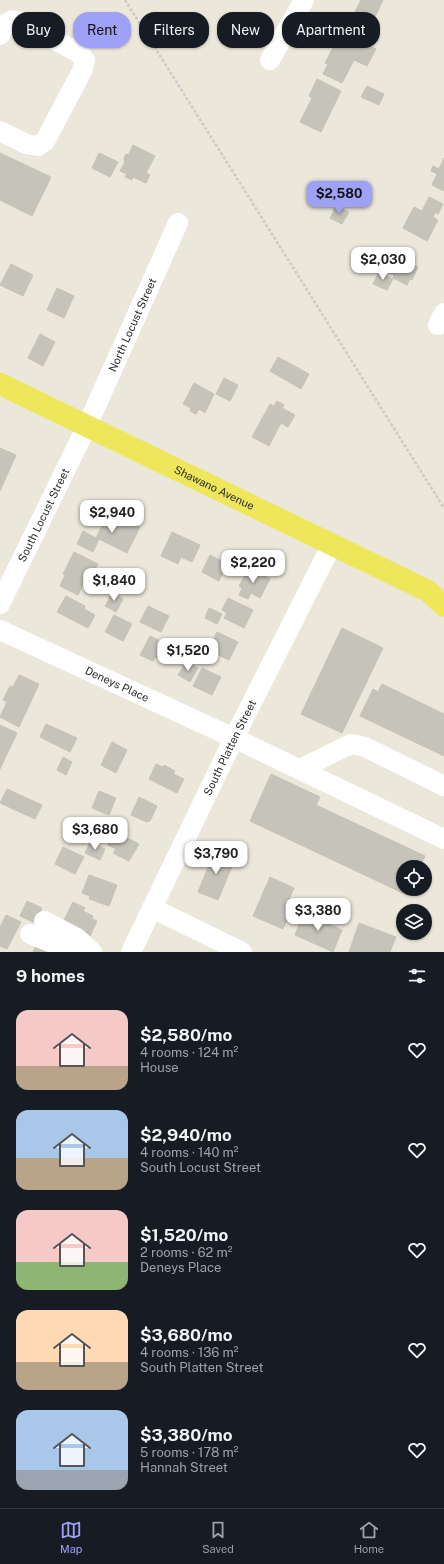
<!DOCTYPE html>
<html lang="en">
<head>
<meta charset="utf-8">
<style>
  :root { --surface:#171b24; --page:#20242c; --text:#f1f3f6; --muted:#9ea1a6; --line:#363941; --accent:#9fa1f6 }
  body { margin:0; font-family:"Public Sans",sans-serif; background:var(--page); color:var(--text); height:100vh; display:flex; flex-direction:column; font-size:15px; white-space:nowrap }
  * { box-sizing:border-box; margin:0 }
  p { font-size:13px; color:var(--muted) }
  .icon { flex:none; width:22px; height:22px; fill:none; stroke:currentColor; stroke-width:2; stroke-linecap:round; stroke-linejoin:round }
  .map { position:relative; height:952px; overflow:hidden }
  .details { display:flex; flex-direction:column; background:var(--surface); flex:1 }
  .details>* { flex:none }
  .guide { position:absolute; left:12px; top:12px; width:420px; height:36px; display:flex; gap:8px }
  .tools { position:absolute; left:396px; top:860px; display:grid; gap:8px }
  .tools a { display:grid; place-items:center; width:36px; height:36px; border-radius:50%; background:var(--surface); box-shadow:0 1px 3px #0004; font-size:20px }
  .price { position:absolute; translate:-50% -34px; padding:0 9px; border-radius:8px; background:#fff; color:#222; font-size:13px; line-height:26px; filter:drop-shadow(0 1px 2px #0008) }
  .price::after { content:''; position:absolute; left:50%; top:24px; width:12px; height:9px; margin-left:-6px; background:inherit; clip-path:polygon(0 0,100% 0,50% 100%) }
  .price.active { background:var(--accent); color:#111 }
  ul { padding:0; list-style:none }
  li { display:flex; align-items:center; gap:12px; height:100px; padding:0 16px }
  li span { display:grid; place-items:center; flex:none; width:112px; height:80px; border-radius:12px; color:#555 }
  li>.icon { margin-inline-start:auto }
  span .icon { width:48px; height:48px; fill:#fffc; stroke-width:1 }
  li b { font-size:17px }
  h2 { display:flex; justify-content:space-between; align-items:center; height:48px; padding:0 16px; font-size:17px }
  .chip { padding:0 14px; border-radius:16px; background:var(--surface); box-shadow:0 1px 3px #0004; font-size:14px; line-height:36px }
  .chip.active { background:var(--accent); color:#111 }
  .dock { display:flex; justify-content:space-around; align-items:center; height:56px; border-top:1px solid var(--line); background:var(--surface); font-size:11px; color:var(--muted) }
  .dock a { display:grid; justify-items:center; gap:2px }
  .dock .active { color:var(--accent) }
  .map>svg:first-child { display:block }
</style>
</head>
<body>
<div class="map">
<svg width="444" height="952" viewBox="0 0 444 952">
  <rect width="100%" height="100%" fill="#ebe7da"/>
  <path fill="#c6c3ba" stroke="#c6c3b4" d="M 361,0 L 383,0 L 366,36 L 347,27 Z
    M 343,33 L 376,49 L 367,66 L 354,60 L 342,83 L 323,74 L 328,64 L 325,63 L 335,44 L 337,45 Z
    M 317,79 L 341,91 L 321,132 L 300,122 L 312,98 L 309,96 Z
    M 367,86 L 384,94 L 379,105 L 361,97 Z
    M 133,145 L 155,156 L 146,173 L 150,175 L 146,183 L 133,177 L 132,180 L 125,177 L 127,174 L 120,171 L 125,162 L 124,159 L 125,155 L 129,154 Z
    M 0,153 L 51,177 L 32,216 L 0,200 Z
    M 99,153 L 118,162 L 110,177 L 92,168 Z
    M 444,158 L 444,191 L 432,185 L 437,174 L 431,171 L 433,166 L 439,169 Z
    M 429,197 L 443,204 L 438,214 L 435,212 L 433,217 L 438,220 L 427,241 L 403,228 L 414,207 L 422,211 Z
    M 336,206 L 349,212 L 342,224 L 330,218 Z
    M 396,257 L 418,267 L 412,280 L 410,279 L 407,285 L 393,278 L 394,275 L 379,268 L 384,258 L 394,262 Z
    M 11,264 L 33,275 L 23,296 L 0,285 Z
    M 379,272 L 393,279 L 387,290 L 373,284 Z
    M 57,288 L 74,296 L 64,318 L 47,310 Z
    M 40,334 L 55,342 L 43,366 L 28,358 Z
    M 278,357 L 309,374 L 301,389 L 270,371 Z
    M 224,378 L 238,385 L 230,401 L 216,394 Z
    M 194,383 L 214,394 L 205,413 L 199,409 L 196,414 L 190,411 L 191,408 L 183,404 Z
    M 277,401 L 284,405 L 282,408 L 295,415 L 288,427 L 281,423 L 269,446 L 252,437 L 270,404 L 274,406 Z
    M 0,448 L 16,455 L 0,491 Z
    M 109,512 L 140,527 L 127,553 L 99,539 L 93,552 L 77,544 L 83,531 L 96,538 Z
    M 172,532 L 200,545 L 192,562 L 181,557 L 178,564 L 161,556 Z
    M 74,552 L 98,564 L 93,573 L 90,571 L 78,595 L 60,586 L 65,575 L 63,574 Z
    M 210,555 L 227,564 L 219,581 L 202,572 Z
    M 249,568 L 270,579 L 260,598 L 251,593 L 248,599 L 239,595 L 242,588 L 239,586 Z
    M 112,593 L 123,599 L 116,612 L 105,606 Z
    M 66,596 L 85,606 L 84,609 L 95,615 L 88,628 L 57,612 Z
    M 228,598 L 253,610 L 244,628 L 224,618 L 227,613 L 222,610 Z
    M 148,606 L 169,616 L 161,632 L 140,622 Z
    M 209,608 L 222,614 L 217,624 L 205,618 Z
    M 114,615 L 132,624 L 123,641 L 105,632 Z
    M 342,628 L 383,648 L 342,733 L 301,714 Z
    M 217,632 L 238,642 L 229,660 L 208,650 Z
    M 150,636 L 166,644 L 159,658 L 155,657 L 153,661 L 140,655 Z
    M 186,662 L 198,668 L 190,682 L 178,675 Z
    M 202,668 L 221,677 L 212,695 L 193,686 Z
    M 19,675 L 39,684 L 19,727 L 0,717 L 7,702 L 3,700 L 10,686 L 13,687 Z
    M 382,684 L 444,714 L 444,756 L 360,716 L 373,689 L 378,692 Z
    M 46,724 L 77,738 L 70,752 L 40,737 Z
    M 0,725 L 17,733 L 0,769 Z
    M 112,742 L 127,750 L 116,773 L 101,765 Z
    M 63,757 L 72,762 L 66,775 L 57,770 Z
    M 156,764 L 163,767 L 164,765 L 175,771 L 173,774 L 184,779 L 177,793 L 149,779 Z
    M 271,774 L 320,797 L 316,805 L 425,856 L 420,867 L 403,867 L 403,889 L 410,889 L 407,895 L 250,821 Z
    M 7,789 L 42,805 L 35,819 L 0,803 Z
    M 99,791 L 116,798 L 109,815 L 92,808 Z
    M 139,797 L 157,806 L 150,821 L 148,821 L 147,822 L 131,815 Z
    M 121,835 L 139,844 L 129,861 L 113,853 L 116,849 L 108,845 L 112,836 L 119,840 Z
    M 90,842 L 105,849 L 100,860 L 85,853 Z
    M 63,847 L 84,857 L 75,874 L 55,864 Z
    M 215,850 L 235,859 L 218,900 L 198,892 Z
    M 89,875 L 117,885 L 109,906 L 89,899 L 90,896 L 82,893 Z
    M 270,877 L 294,888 L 286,906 L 292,909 L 283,929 L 253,916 Z
    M 27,901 L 42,908 L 35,923 L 20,916 Z
    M 73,902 L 85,908 L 83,911 L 93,916 L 92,919 L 97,921 L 90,936 L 67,924 L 62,924 Z
    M 304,913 L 342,930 L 333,952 L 295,935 Z
    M 6,915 L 21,922 L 7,949 L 0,946 L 0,927 Z
    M 359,923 L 396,937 L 390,952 L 349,952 Z
    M 38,941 L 61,952 L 33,952 Z"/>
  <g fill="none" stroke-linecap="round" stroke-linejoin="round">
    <path stroke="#cbcbcb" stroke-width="2.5" stroke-dasharray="3 2" stroke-linecap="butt" d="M 125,0 L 444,508"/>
    <g stroke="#fff" stroke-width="20">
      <path d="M 0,35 L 5,24 L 13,20 L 22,23 L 79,53 L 85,60 L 82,71 L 45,141 L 38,146 L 26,144 L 0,131"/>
      <path d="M 270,60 L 304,0"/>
      <path d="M 438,325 L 444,313"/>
      <path id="s1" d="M 0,604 L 87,426 L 178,223"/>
      <path id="s2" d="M 0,630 L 234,738 L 444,839"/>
      <path d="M 300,769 L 351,744 L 365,747 L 444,786"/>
      <path d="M 152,908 L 242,952"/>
      <path d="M 44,921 L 77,938 L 92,952"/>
      <path d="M 30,934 L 74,952"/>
      <path id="s3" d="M 131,952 L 234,738 L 332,544"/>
    </g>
    <path stroke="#eee75c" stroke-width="22" id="s4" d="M 0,384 L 428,591 L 444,606"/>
  </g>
  <g text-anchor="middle" stroke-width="3.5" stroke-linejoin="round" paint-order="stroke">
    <g font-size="11" fill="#282828" stroke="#fff">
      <text dy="4" stroke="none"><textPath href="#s1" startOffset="309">North Locust Street</textPath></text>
      <text dy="4" stroke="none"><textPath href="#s4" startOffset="238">Shawano Avenue</textPath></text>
      <text dy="4" stroke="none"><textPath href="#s1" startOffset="99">South Locust Street</textPath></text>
      <text dy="4" stroke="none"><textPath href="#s2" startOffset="129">Deneys Place</textPath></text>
      <text dy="4" stroke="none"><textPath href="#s3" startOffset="227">South Platten Street</textPath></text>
    </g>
  </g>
</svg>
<div class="tools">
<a><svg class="icon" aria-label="locate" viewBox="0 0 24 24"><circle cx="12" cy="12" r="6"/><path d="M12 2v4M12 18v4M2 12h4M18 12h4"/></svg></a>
<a><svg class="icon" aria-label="layers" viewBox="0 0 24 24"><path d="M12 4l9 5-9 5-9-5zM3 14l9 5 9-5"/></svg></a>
</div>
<b class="price active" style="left:339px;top:215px">$2,580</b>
<b class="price" style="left:383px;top:281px">$2,030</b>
<b class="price" style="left:112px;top:534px">$2,940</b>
<b class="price" style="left:253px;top:584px">$2,220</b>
<b class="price" style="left:114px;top:602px">$1,840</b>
<b class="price" style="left:188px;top:672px">$1,520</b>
<b class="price" style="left:95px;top:851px">$3,680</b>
<b class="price" style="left:216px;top:875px">$3,790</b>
<b class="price" style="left:318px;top:932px">$3,380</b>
<div class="guide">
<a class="chip">Buy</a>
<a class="chip active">Rent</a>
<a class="chip">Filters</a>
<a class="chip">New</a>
<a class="chip">Apartment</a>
</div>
</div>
<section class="details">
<h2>9 homes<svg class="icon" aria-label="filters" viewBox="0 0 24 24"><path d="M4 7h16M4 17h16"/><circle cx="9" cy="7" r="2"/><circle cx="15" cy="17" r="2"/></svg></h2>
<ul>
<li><span style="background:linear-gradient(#f6c9c9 70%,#b9a48a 0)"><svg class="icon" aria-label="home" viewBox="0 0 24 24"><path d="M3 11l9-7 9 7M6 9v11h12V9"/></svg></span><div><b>$2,580/mo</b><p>4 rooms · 124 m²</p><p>House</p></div><svg class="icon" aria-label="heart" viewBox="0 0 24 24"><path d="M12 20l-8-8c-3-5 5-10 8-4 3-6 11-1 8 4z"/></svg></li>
<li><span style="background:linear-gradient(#a9c7e8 60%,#b9a48a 0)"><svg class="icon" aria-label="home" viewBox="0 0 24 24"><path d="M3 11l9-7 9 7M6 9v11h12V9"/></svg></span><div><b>$2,940/mo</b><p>4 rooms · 140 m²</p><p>South Locust Street</p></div><svg class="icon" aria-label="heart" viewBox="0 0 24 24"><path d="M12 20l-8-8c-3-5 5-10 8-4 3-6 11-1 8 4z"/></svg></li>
<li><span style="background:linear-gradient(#f6c9c9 65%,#8fb573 0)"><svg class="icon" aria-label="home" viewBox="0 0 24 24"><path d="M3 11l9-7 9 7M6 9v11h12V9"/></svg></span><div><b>$1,520/mo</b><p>2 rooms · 62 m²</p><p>Deneys Place</p></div><svg class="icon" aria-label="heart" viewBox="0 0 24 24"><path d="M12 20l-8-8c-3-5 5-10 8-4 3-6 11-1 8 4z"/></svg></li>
<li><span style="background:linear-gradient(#ffd9b3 65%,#b9a48a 0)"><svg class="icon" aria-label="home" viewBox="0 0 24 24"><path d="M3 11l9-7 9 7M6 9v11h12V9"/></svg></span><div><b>$3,680/mo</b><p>4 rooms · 136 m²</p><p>South Platten Street</p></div><svg class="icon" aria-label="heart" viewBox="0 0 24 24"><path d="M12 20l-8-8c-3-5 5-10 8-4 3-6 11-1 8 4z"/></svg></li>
<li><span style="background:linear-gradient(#a9c7e8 75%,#9aa5b1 0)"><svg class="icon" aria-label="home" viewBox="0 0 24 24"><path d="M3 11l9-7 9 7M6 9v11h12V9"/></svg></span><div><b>$3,380/mo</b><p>5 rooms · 178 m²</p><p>Hannah Street</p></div><svg class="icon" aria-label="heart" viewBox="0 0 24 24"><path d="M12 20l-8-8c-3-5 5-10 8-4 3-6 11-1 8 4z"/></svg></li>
</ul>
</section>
<nav class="dock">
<a class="active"><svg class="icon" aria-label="map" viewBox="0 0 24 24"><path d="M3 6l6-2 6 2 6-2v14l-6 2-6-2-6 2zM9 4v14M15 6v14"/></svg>Map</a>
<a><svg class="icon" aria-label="saved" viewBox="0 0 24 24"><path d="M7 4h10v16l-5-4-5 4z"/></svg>Saved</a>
<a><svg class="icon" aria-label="home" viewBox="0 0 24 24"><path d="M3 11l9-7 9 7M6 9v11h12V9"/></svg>Home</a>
</nav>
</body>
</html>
